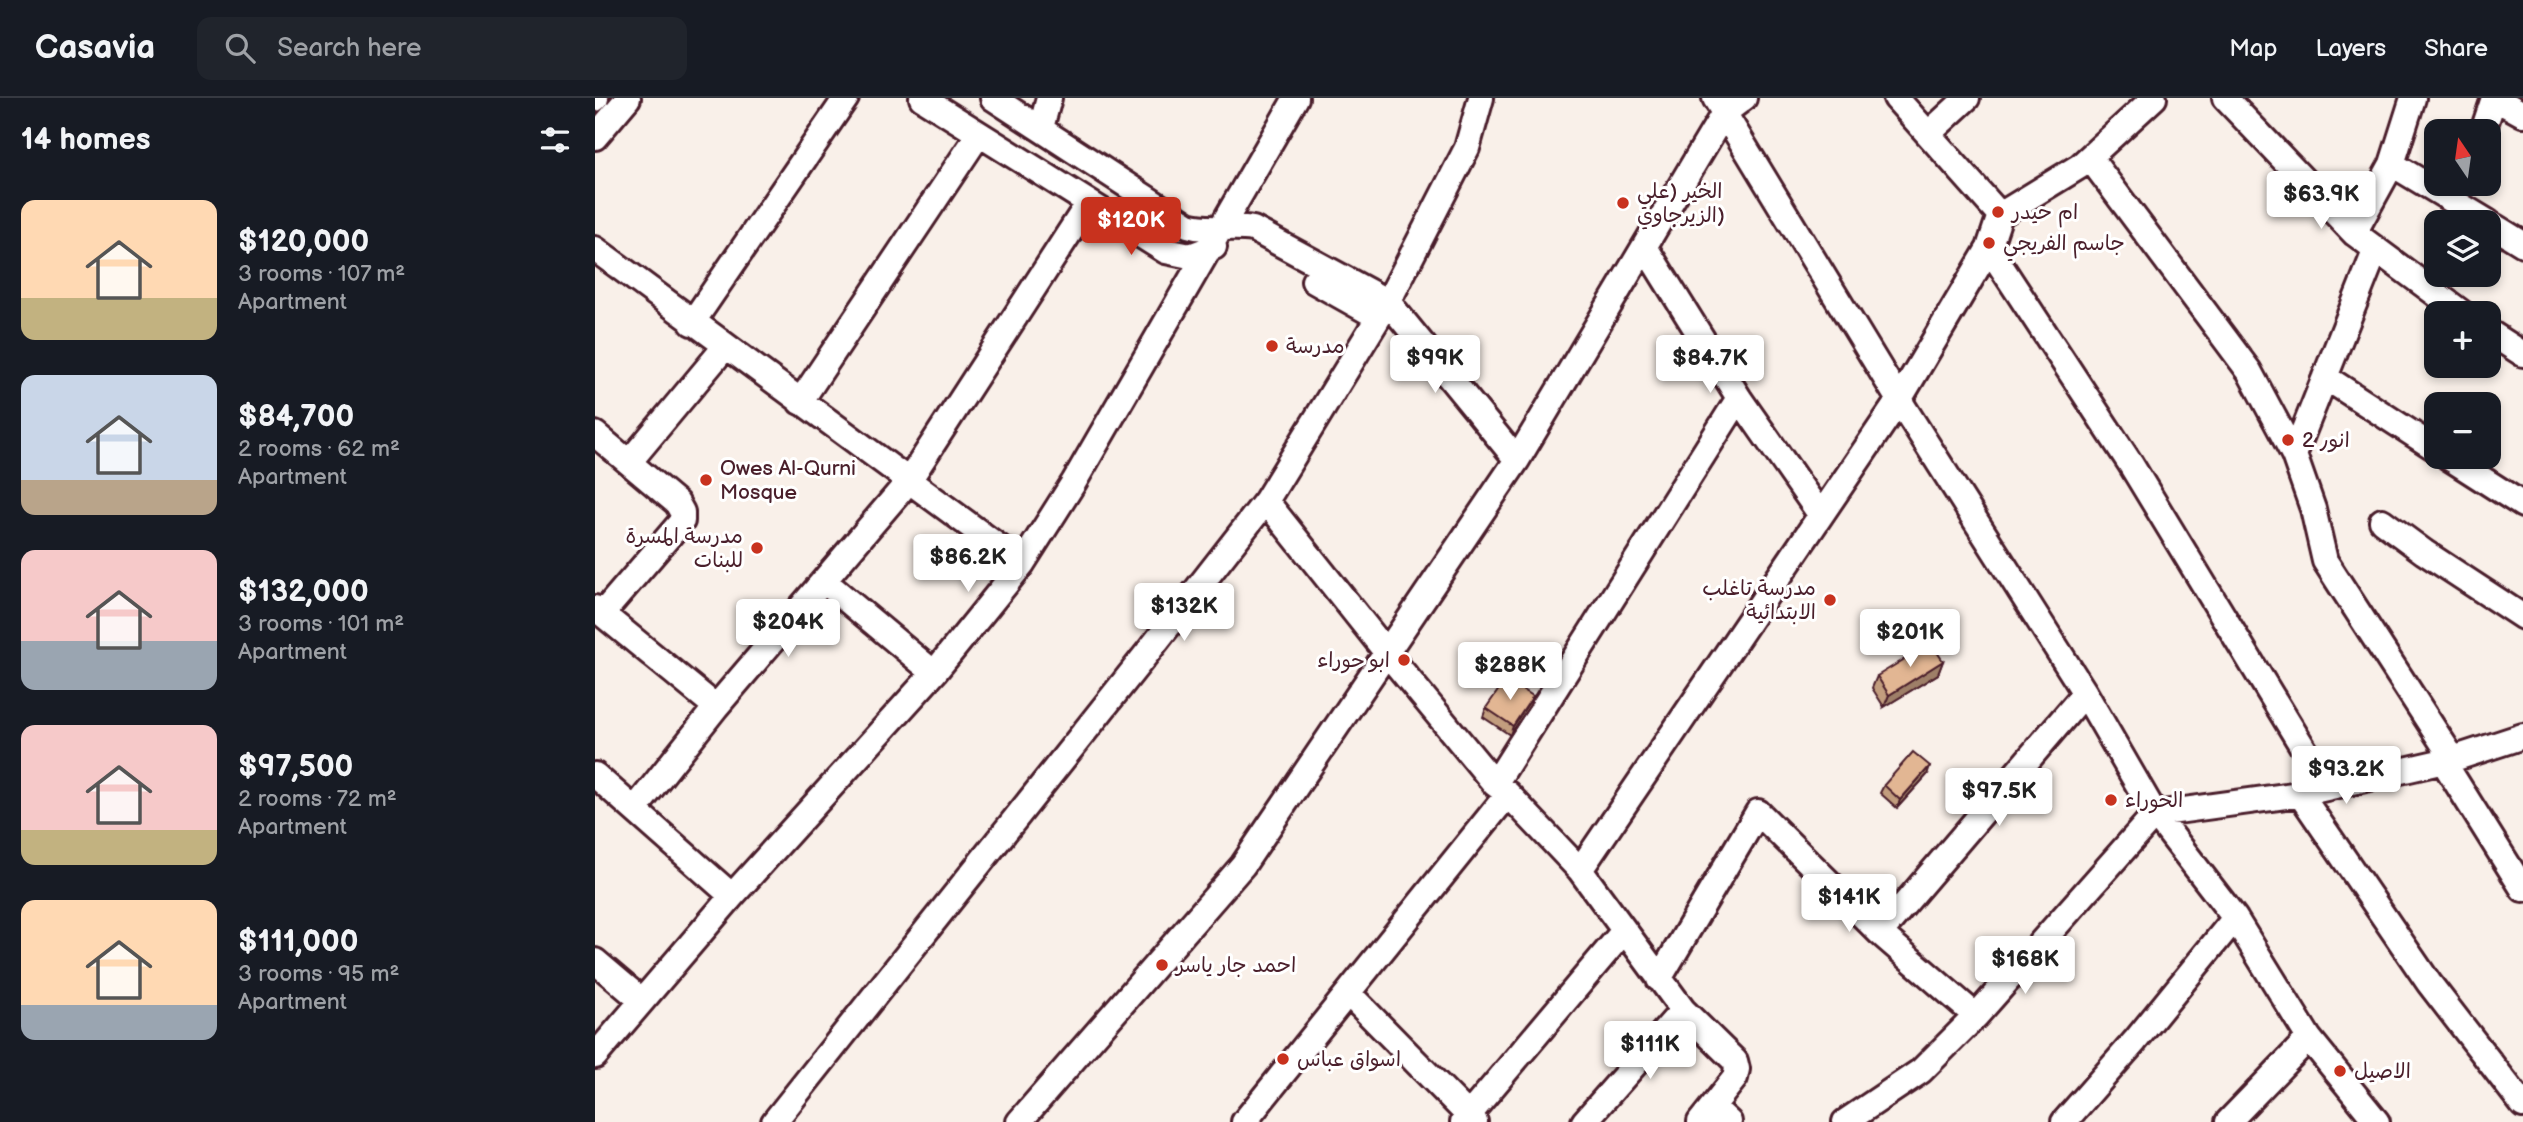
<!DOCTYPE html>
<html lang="en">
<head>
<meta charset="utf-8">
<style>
  :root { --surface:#171b24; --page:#20242c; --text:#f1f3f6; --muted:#9ea1a6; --line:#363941; --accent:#c8321e }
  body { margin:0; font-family:"Balsamiq Sans","Playpen Sans Arabic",sans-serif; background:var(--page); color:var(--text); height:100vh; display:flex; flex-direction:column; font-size:26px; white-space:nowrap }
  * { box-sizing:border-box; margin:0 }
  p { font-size:23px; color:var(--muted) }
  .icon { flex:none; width:38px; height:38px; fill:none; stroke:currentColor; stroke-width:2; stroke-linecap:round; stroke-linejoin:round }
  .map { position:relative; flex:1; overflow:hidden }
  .details { display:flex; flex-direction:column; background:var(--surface); width:595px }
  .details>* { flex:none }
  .needle { width:46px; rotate:347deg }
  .fabs { position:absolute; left:1829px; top:21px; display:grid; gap:14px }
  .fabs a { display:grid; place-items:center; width:77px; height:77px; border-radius:14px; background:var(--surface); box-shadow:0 4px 10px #0003; font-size:35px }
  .price { position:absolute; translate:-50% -60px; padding:0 16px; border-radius:7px; background:#fff; color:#222; font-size:23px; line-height:46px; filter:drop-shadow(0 2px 4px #0008) }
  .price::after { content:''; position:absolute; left:50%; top:42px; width:21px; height:16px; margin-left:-10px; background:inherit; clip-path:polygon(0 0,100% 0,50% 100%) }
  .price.current { background:var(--accent); color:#fff }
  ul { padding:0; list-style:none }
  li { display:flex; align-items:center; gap:21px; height:175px; padding:0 21px }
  li span { display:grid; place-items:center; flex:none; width:196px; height:140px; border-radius:14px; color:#555 }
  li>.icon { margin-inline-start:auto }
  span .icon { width:84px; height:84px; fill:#fffc; stroke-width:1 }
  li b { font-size:30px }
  h2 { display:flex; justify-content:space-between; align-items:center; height:84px; padding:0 21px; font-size:30px }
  header { display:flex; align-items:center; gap:42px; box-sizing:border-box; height:98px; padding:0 35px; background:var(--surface); border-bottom:2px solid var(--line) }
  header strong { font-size:33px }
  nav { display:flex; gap:38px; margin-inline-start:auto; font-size:24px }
  .search { width:490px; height:63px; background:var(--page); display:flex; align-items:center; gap:18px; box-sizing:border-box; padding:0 24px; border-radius:14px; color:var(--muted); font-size:26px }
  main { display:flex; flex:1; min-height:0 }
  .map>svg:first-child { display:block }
</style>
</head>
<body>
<header>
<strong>Casavia</strong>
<div class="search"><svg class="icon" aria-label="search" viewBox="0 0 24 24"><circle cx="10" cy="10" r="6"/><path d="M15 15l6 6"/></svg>Search here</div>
<nav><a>Map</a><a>Layers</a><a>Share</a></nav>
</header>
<main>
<section class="details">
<h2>14 homes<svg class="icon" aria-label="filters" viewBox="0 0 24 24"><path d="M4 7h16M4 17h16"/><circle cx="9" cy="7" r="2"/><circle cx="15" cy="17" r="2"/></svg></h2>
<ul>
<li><span style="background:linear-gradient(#ffd9b3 70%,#c2b280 0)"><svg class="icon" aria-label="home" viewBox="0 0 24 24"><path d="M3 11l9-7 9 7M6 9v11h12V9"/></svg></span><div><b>$120,000</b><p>3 rooms · 107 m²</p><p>Apartment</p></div></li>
<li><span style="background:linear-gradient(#c9d6e8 75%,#b9a48a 0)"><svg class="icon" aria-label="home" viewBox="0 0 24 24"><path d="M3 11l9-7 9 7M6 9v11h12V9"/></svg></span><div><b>$84,700</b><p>2 rooms · 62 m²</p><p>Apartment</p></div></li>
<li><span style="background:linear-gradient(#f6c9c9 65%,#9aa5b1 0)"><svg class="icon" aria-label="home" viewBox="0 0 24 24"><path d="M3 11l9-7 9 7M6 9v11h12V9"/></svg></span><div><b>$132,000</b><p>3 rooms · 101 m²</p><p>Apartment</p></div></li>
<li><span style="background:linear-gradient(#f6c9c9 75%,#c2b280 0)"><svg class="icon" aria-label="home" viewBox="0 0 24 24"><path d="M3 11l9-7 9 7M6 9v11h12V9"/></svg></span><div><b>$97,500</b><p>2 rooms · 72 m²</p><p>Apartment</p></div></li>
<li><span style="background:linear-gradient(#ffd9b3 75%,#9aa5b1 0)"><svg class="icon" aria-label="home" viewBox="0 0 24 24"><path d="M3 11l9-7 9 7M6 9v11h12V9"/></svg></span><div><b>$111,000</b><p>3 rooms · 95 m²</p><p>Apartment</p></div></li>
</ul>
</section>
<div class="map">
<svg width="1928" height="1024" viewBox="0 0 1928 1024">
  <rect width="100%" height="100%" fill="#f9f0e9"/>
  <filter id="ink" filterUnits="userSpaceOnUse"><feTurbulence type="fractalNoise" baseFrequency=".0143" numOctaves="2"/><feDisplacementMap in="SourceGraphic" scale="14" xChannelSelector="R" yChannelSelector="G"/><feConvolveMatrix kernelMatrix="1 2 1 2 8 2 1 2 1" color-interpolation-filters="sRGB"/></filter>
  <g filter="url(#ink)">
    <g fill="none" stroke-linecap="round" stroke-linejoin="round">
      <defs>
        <path id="minor" d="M 327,0 L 571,153 L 595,158 L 619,149
          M 398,0 L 593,127 C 615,134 635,127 658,131 L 793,204 L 922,362
          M 1120,0 L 1304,302 L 1490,595 L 1560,716 L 1640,820 L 1714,940 L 1782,1024
          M 1301,0 L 1405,117
          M 1630,0 L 1759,135 L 1867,215
          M 1899,0 L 1928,16
          M 0,1 L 1,0
          M 446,30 L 454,0
          M 1888,33 L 1899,0
          M 1333,36 L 1372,0
          M 0,39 L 33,0
          M 1495,60 L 1654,273 L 1699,357 L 1718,411 L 1730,463 L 1858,661
          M 1797,66 L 1893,124
          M 1894,125 L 1928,146
          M 1759,135 L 1797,66 L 1818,0
          M 1050,149 L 1144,300 L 1225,416
          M 1394,150 L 1535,365 L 1732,689
          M 0,151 L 427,466
          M 719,183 L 783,219
          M 97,225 L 251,0
          M 1894,234 L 1928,256
          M 1730,279 L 1841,351
          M 205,304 L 384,36
          M 0,336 L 82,405 L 87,414 L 87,423 L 7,516
          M 1699,357 L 1781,151
          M 1853,359 L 1928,407
          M 35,363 L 130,249
          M 671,403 L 792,555 L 900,686 L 913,696 L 985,772 L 1088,912 L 1140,963 L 1142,971 L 1140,980 L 1105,1024
          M 1787,423 L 1829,454 L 1928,519
          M 229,483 L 339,575
          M 0,510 L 121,609
          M 1848,663 L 1928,791
          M 0,677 L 137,798
          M 900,686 L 1144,300
          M 1705,696 L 1834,885 L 1928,1007
          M 40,711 L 121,609 L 313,384 L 493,106
          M 985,772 L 1304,302 L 1394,150 L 1405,117 L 1485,68 L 1559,0
          M 1285,835 L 1490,595
          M 0,863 L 46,902
          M 1064,881 L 1163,714 L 1285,835 L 1381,918
          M 754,896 L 880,1024
          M 0,958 L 137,798 L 339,575 L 427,466 L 479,384 L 701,0
          M 1118,1009 L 1134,1024
          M 179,1024 L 553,554 L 671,403 L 793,204 L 872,50 L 886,0
          M 424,1024 L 648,767 L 922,362 L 1129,15 L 1149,0
          M 649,1024 L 913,696
          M 868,1024 L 1028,834
          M 989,1024 L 1088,912
          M 1250,1024 L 1326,973 L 1381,918 L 1560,716 L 1705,696 L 1858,661 L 1928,638
          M 1469,1024 L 1540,943 L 1640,820
          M 1633,1024 L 1714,940"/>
      </defs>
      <use href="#minor" stroke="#4a1f2b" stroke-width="30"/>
      <use href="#minor" stroke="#fff" stroke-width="24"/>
    </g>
    <path fill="#c29d7e" stroke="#4a1f2b" stroke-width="2" d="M 1348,563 L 1343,576 L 1289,609 L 1277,590 L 1282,578 Z
      M 938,598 L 935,607 L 915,637 L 888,619 L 891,610 Z
      M 1332,677 L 1302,710 L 1285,695 L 1289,687 Z"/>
    <path fill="#9e7f67" stroke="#4a1f2b" stroke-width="2" d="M 1348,563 L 1343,576 L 1289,609 L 1294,597 Z
      M 938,598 L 935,607 L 915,637 L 918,628 Z
      M 1335,668 L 1332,677 L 1302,710 L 1305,702 Z"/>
    <path fill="#e2b693" stroke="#4a1f2b" stroke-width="2" d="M 1336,545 L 1348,563 L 1294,597 L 1282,578 Z
      M 911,581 L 938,598 L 918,628 L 891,610 Z
      M 1318,654 L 1335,668 L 1305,702 L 1289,687 Z"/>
  </g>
  <g fill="#c8321e" stroke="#fff" stroke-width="2.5">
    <circle cx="1028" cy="105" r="7"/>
    <circle cx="1403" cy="114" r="7"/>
    <circle cx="1394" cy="145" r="7"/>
    <circle cx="677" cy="248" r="7"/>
    <circle cx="1693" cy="342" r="7"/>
    <circle cx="111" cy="382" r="7"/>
    <circle cx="162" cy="450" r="7"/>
    <circle cx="1235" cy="502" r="7"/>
    <circle cx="809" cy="562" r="7"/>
    <circle cx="1516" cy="702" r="7"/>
    <circle cx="567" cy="867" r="7"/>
    <circle cx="688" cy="961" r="7"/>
    <circle cx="1745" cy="973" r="7"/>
  </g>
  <g text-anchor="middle" stroke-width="6" stroke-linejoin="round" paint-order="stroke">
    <g font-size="21" fill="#4a1f2b" stroke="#fff" text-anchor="start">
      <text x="1042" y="100">الخير (علي<tspan x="1042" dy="24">الزيرجاوي)</tspan></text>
      <text x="1417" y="121">ام حيدر</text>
      <text x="1408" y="152">جاسم الفريجي</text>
      <text x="691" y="255">مدرسة</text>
      <text x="1707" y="349">انور 2</text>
      <text x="125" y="377">Owes Al-Qurni<tspan x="125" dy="24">Mosque</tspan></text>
      <text x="148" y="445" text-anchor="end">مدرسة المسرة<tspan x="148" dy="24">للبنات</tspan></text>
      <text x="1221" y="497" text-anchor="end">مدرسة تاغلب<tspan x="1221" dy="24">الابتدائية</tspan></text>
      <text x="795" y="569" text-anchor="end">ابو حوراء</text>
      <text x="1530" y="709">الحوراء</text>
      <text x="581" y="874">احمد جار ياسر</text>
      <text x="702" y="968">اسواق عباس</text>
      <text x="1759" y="980">الاصيل</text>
    </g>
  </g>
</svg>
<div class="fabs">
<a><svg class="needle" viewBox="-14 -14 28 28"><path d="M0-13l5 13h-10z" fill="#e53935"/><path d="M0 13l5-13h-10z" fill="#9ea1a6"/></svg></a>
<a><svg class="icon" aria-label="layers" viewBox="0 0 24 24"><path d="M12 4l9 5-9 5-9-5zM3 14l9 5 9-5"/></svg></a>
<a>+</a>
<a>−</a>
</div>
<b class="price" style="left:1726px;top:133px">$63.9K</b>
<b class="price current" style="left:536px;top:159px">$120K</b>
<b class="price" style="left:840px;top:297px">$99K</b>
<b class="price" style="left:1115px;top:297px">$84.7K</b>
<b class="price" style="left:373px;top:496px">$86.2K</b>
<b class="price" style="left:589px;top:545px">$132K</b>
<b class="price" style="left:193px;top:561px">$204K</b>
<b class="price" style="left:1315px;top:571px">$201K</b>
<b class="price" style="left:915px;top:604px">$288K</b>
<b class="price" style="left:1751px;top:708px">$93.2K</b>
<b class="price" style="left:1404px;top:730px">$97.5K</b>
<b class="price" style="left:1254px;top:836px">$141K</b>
<b class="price" style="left:1430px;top:898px">$168K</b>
<b class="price" style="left:1055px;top:983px">$111K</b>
</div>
</main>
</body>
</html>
